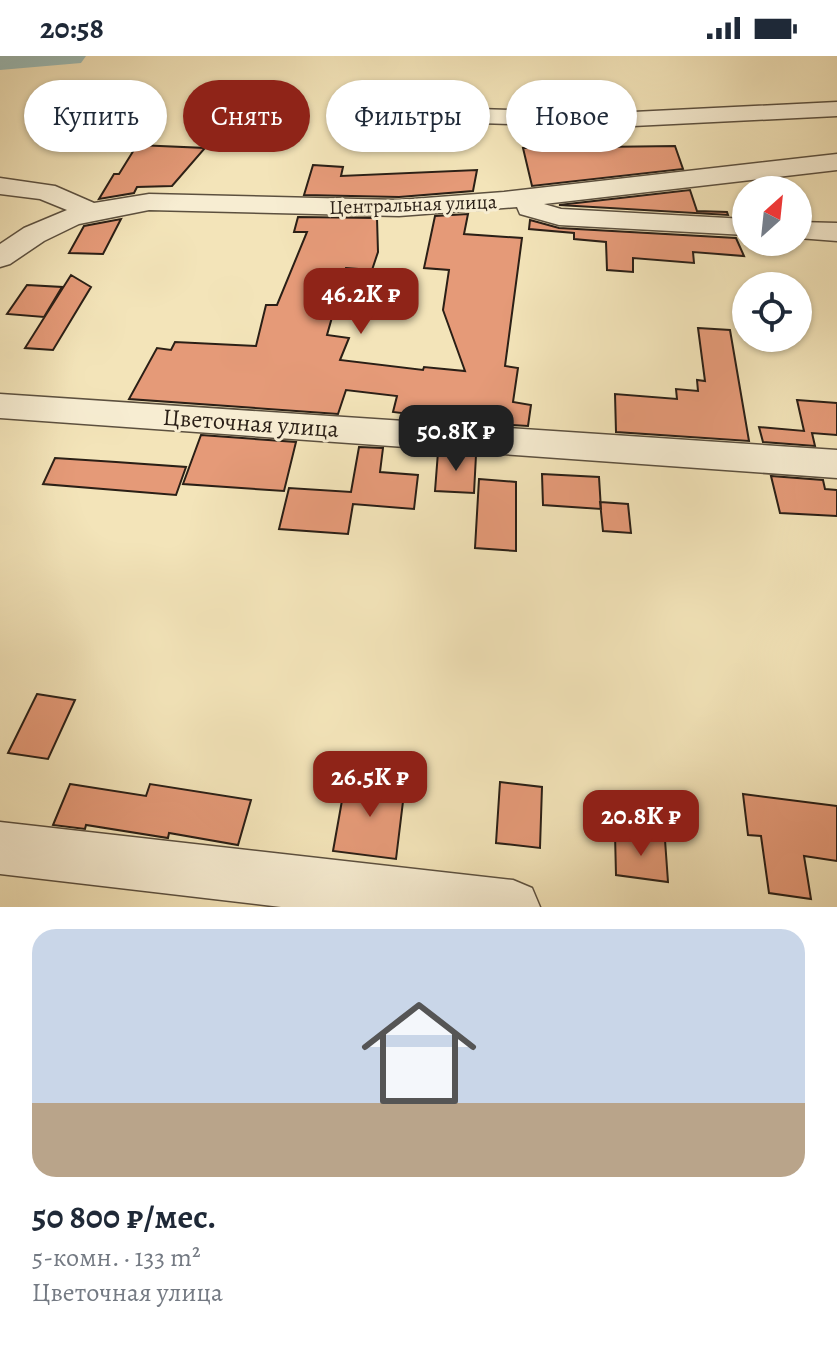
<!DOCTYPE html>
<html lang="ru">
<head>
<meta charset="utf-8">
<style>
  :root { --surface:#fff; --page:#f2f2f3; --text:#1f2937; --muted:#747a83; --accent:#8f2418 }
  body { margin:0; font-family:Alegreya,serif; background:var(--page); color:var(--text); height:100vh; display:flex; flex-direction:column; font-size:30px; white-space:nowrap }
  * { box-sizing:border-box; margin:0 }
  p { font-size:26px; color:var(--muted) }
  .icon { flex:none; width:44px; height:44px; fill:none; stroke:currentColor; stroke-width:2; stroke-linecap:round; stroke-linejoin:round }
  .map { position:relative; height:851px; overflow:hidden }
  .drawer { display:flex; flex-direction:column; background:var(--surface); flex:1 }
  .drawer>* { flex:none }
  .top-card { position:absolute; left:24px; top:24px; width:790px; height:72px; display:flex; gap:16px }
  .needle { width:52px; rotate:27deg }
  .tools { position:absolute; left:732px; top:120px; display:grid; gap:16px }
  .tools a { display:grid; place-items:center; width:80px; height:80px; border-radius:50%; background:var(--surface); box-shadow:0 2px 6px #0004; font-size:40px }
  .price { position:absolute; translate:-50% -68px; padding:0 18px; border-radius:16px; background:var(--accent); color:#fff; font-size:26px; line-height:52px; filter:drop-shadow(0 2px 4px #0008) }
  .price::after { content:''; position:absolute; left:50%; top:48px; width:24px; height:18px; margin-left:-12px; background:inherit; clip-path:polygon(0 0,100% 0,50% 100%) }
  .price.selected { background:#222; color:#fff }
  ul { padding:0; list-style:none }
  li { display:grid; align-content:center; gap:16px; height:424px; padding:0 32px }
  li span { display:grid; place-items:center; height:248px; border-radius:24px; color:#555 }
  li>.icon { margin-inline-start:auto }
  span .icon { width:144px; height:144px; fill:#fffc; stroke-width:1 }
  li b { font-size:34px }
  .pill { padding:0 28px; border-radius:36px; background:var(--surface); box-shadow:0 2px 6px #0004; font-size:28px; line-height:72px }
  .pill.selected { background:var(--accent); color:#fff }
  .status { display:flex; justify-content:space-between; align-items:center; height:56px; padding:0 40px; background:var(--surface); direction:ltr }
  .status svg { height:22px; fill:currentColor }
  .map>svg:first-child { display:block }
</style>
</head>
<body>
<div class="status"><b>20:58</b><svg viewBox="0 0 49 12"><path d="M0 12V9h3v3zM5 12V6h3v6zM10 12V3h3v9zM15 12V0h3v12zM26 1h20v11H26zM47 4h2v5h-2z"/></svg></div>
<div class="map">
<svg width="837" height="851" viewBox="0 0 837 851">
  <rect width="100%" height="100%" fill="#f3e4b9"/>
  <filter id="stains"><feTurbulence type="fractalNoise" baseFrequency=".0025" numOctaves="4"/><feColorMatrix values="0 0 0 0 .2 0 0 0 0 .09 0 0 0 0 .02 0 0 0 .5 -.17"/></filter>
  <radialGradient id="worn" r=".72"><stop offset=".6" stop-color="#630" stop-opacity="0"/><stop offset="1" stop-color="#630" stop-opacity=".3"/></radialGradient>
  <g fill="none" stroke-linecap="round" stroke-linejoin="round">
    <path fill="#9ebdb7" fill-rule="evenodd" d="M 0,0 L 86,0 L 81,7 L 0,14 Z"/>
  </g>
  <path fill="#e59a78" stroke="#2a1f16" stroke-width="2" d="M 137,89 L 205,92 L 172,130 L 137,131 L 134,137 L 99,143 L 114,118 L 119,118 Z
    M 675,90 L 683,113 L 532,130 L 523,92 Z
    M 313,109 L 343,111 L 341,120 L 477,114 L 473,135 L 399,141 L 304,139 Z
    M 690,134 L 697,155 L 727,156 L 728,159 L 559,149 Z
    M 468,158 L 464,178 L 522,182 L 505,310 L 518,312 L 513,346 L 531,349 L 528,370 L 441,365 L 442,362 L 393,356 L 397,340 L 346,334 L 338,358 L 129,343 L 157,292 L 171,294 L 175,286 L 256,290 L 266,249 L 277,249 L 307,176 L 294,176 L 298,161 L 377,162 L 378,196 L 372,214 L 346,212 L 327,279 L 349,282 L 340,304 L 423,314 L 424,311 L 465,315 L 443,254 L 449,214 L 424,212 L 435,160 Z
    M 121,163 L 103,198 L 69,197 L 84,170 Z
    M 530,164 L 559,172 L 736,182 L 744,200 L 693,196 L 694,207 L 633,202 L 633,216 L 607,214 L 606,186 L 574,183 L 574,177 L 529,173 Z
    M 71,219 L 91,231 L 53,294 L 25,292 Z
    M 27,229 L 62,231 L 44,261 L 7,258 Z
    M 698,272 L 730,274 L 749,385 L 616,376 L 615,338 L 677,343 L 676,333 L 698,335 L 697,324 L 705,325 Z
    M 797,344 L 837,347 L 837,379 L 812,377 L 815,390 L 763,386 L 759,371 L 804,375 Z
    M 201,379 L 296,386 L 284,435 L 183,428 Z
    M 359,391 L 383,392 L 380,416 L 418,419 L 414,453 L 353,448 L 348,478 L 279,473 L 289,432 L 351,436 Z
    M 438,396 L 476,399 L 474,437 L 435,435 Z
    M 55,402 L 116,406 L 186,411 L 176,439 L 43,428 Z
    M 542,418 L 599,421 L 601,453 L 543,449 Z
    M 771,420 L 823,424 L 825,433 L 837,434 L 837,460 L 780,457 Z
    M 479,423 L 516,426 L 516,495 L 475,492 Z
    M 600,446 L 628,448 L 631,477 L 603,475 Z
    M 37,638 L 75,644 L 48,703 L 8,697 Z
    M 346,722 L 405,729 L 396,803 L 333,795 Z
    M 500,726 L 542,731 L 540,792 L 496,787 Z
    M 70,728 L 146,740 L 150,728 L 251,744 L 238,789 L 169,777 L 168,782 L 86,769 L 85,773 L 53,769 Z
    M 743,738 L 837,750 L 837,805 L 804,800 L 811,843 L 769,837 L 761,780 L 748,779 Z
    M 615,778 L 665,784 L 668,826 L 616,819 Z"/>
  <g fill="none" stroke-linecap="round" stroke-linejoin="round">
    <defs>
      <path id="minor" d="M 837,46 L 837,60 L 613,71 L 447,66 L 439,64 L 435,59 L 439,54 L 447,52 L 613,57 Z
        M 837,98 L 837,114 L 544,148 L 561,153 L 746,163 L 746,179 L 559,169 L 520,158 L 517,151 L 399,160 L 149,154 L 79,168 L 44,185 L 10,208 L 0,211 L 0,188 L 24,172 L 67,154 L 40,143 L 0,138 L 0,122 L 55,130 L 94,147 L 149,138 L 399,144 L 504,136 Z
        M 798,166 L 837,167 L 837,185 L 798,182 Z
        M 0,338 L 837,394 L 837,422 L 0,362 Z
        M 0,766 L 513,824 L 532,832 L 540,851 L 281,851 L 0,818 Z"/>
    </defs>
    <use href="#minor" stroke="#5c503f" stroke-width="3"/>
    <use href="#minor" fill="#f7edd2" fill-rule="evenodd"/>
  </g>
  <g text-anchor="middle" stroke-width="6" stroke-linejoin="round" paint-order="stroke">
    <g font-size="20" fill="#2a1f16" stroke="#f7edd2">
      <text transform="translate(413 148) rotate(-2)" y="7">Центральная улица</text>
    </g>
    <g font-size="24" fill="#2a1f16" stroke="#f7edd2">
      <text transform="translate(251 367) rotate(4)" y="8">Цветочная улица</text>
    </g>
  </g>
  <rect width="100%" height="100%" filter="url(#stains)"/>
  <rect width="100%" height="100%" fill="url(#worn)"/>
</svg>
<div class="tools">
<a><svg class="needle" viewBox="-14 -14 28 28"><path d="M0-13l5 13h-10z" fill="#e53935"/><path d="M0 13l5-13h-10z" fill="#747a83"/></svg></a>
<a><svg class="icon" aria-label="locate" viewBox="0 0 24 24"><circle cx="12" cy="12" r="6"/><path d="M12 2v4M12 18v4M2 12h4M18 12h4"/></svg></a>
</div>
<b class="price" style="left:361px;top:280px">46.2K ₽</b>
<b class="price selected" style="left:456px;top:417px">50.8K ₽</b>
<b class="price" style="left:370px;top:763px">26.5K ₽</b>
<b class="price" style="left:641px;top:802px">20.8K ₽</b>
<div class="top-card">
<a class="pill">Купить</a>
<a class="pill selected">Снять</a>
<a class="pill">Фильтры</a>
<a class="pill">Новое</a>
</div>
</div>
<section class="drawer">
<ul>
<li><span style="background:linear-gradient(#c9d6e8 70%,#b9a48a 0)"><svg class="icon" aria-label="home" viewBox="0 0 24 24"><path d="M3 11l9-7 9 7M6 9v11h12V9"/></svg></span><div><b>50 800 ₽/мес.</b><p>5-комн. · 133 m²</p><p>Цветочная улица</p></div></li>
</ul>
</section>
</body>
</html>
